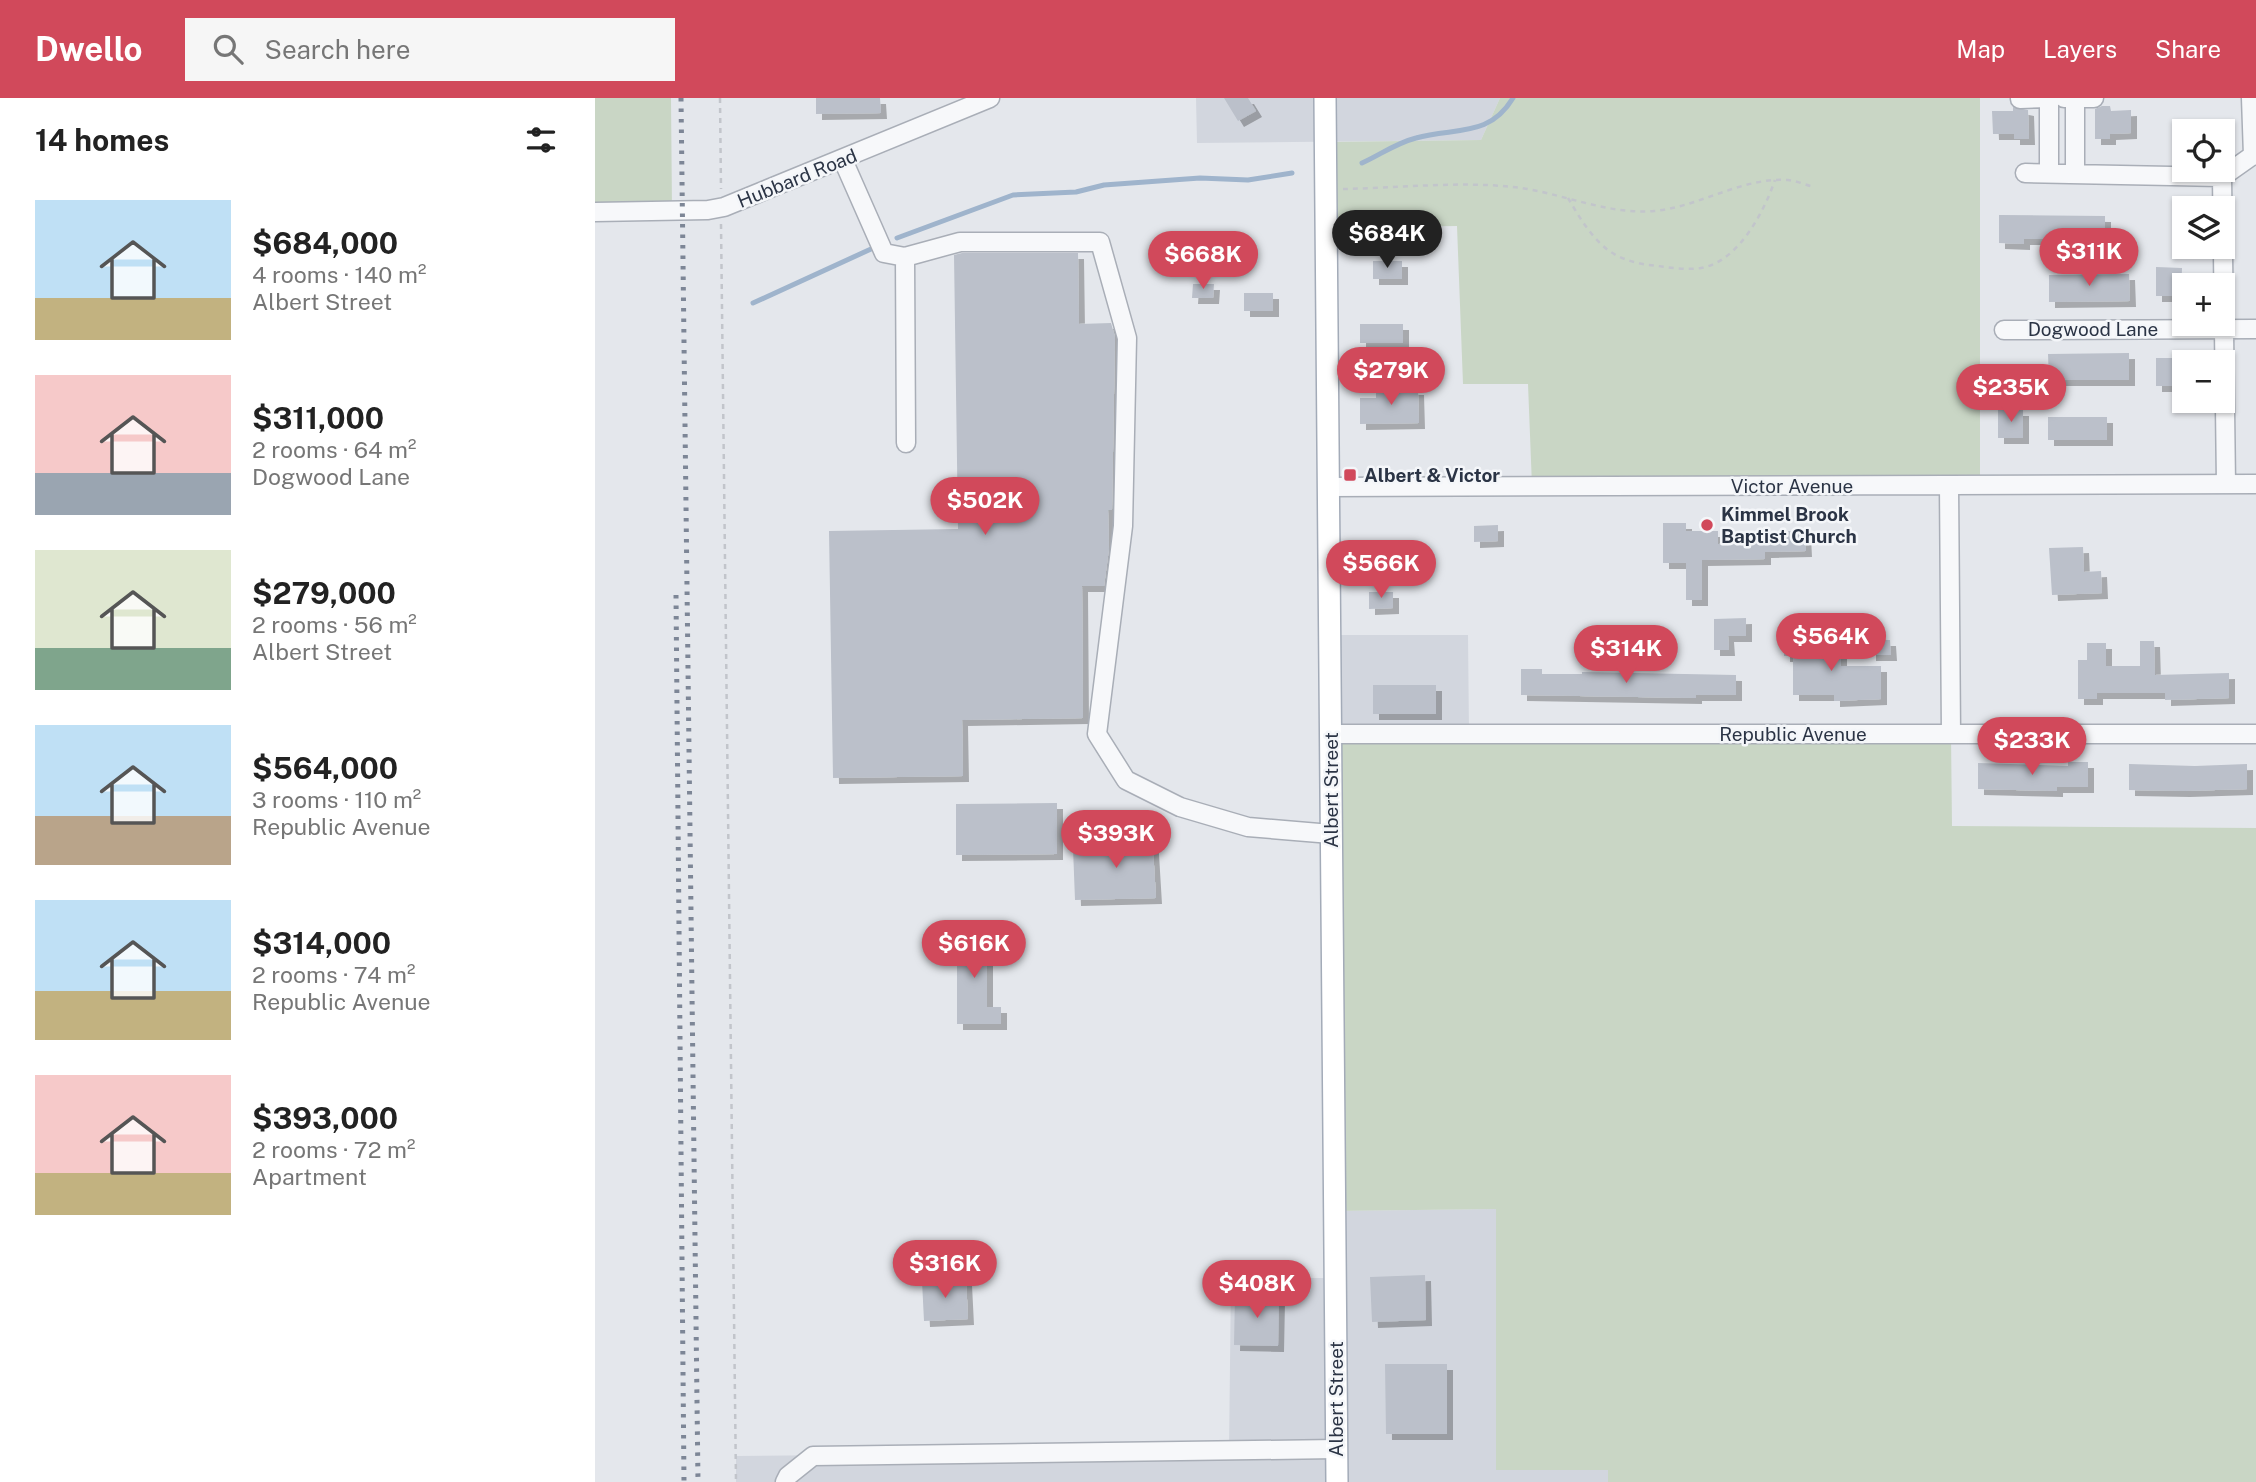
<!DOCTYPE html>
<html lang="en">
<head>
<meta charset="utf-8">
<style>
  :root { --surface:#fff; --page:#f6f6f6; --text:#222; --muted:#767676; --accent:#d1495b }
  body { margin:0; font-family:"Public Sans",sans-serif; background:var(--page); color:var(--text); height:100vh; display:flex; flex-direction:column; font-size:26px; white-space:nowrap }
  * { box-sizing:border-box; margin:0 }
  p { font-size:23px; color:var(--muted) }
  .icon { flex:none; width:38px; height:38px; fill:none; stroke:currentColor; stroke-width:2; stroke-linecap:round; stroke-linejoin:round }
  .map { position:relative; flex:1; overflow:hidden }
  .side { display:flex; flex-direction:column; background:var(--surface); width:595px }
  .side>* { flex:none }
  .fabs { position:absolute; left:1577px; top:21px; display:grid; gap:14px }
  .fabs a { display:grid; place-items:center; width:63px; height:63px; border-radius:0px; background:var(--surface); box-shadow:0 2px 5px #0004; font-size:35px }
  .price { position:absolute; translate:-50% -60px; padding:0 16px; border-radius:24px; background:var(--accent); color:#fff; font-size:23px; line-height:46px; filter:drop-shadow(0 2px 4px #0008) }
  .price::after { content:''; position:absolute; left:50%; top:42px; width:21px; height:16px; margin-left:-10px; background:inherit; clip-path:polygon(0 0,100% 0,50% 100%) }
  .price.active { background:#222; color:#fff }
  ul { padding:0; list-style:none }
  li { display:flex; align-items:center; gap:21px; height:175px; padding:0 35px }
  li span { display:grid; place-items:center; flex:none; width:196px; height:140px; border-radius:0px; color:#555 }
  li>.icon { margin-inline-start:auto }
  span .icon { width:84px; height:84px; fill:#fffc; stroke-width:1 }
  li b { font-size:30px }
  h2 { display:flex; justify-content:space-between; align-items:center; height:84px; padding:0 35px; font-size:30px }
  header { display:flex; align-items:center; gap:42px; box-sizing:border-box; height:98px; padding:0 35px; background:var(--accent); color:#fff }
  header strong { font-size:33px }
  nav { display:flex; gap:38px; margin-inline-start:auto; font-size:24px }
  .search { width:490px; height:63px; background:var(--page); display:flex; align-items:center; gap:18px; box-sizing:border-box; padding:0 24px; border-radius:0px; color:var(--muted); font-size:26px }
  main { display:flex; flex:1; min-height:0 }
  .map>svg:first-child { display:block }
</style>
</head>
<body>
<header>
<strong>Dwello</strong>
<div class="search"><svg class="icon" aria-label="search" viewBox="0 0 24 24"><circle cx="10" cy="10" r="6"/><path d="M15 15l6 6"/></svg>Search here</div>
<nav><a>Map</a><a>Layers</a><a>Share</a></nav>
</header>
<main>
<section class="side">
<h2>14 homes<svg class="icon" aria-label="filters" viewBox="0 0 24 24"><path d="M4 7h16M4 17h16"/><circle cx="9" cy="7" r="2"/><circle cx="15" cy="17" r="2"/></svg></h2>
<ul>
<li><span style="background:linear-gradient(#bfe0f5 70%,#c2b280 0)"><svg class="icon" aria-label="home" viewBox="0 0 24 24"><path d="M3 11l9-7 9 7M6 9v11h12V9"/></svg></span><div><b>$684,000</b><p>4 rooms · 140 m²</p><p>Albert Street</p></div></li>
<li><span style="background:linear-gradient(#f6c9c9 70%,#9aa5b1 0)"><svg class="icon" aria-label="home" viewBox="0 0 24 24"><path d="M3 11l9-7 9 7M6 9v11h12V9"/></svg></span><div><b>$311,000</b><p>2 rooms · 64 m²</p><p>Dogwood Lane</p></div></li>
<li><span style="background:linear-gradient(#dfe7d0 70%,#7fa58c 0)"><svg class="icon" aria-label="home" viewBox="0 0 24 24"><path d="M3 11l9-7 9 7M6 9v11h12V9"/></svg></span><div><b>$279,000</b><p>2 rooms · 56 m²</p><p>Albert Street</p></div></li>
<li><span style="background:linear-gradient(#bfe0f5 65%,#b9a48a 0)"><svg class="icon" aria-label="home" viewBox="0 0 24 24"><path d="M3 11l9-7 9 7M6 9v11h12V9"/></svg></span><div><b>$564,000</b><p>3 rooms · 110 m²</p><p>Republic Avenue</p></div></li>
<li><span style="background:linear-gradient(#bfe0f5 65%,#c2b280 0)"><svg class="icon" aria-label="home" viewBox="0 0 24 24"><path d="M3 11l9-7 9 7M6 9v11h12V9"/></svg></span><div><b>$314,000</b><p>2 rooms · 74 m²</p><p>Republic Avenue</p></div></li>
<li><span style="background:linear-gradient(#f6c9c9 70%,#c2b280 0)"><svg class="icon" aria-label="home" viewBox="0 0 24 24"><path d="M3 11l9-7 9 7M6 9v11h12V9"/></svg></span><div><b>$393,000</b><p>2 rooms · 72 m²</p><p>Apartment</p></div></li>
</ul>
</section>
<div class="map">
<svg width="1661" height="1384" viewBox="0 0 1661 1384">
  <defs>
    <filter id="shadow"><feDropShadow dx="6" dy="6" stdDeviation="0" flood-color="#0004"/></filter>
  </defs>
  <rect width="100%" height="100%" fill="#e4e7ec"/>
  <path fill="#d2d6de" d="M 601,0 L 905,0 L 886,42 L 602,45 Z
    M 735,537 L 873,537 L 874,636 L 736,636 Z
    M 901,1111 L 901,1372 L 1013,1372 L 1013,1384 L 141,1384 L 141,1358 L 634,1353 L 636,1180 L 740,1180 L 739,1113 Z"/>
  <path fill="#c9d6c5" d="M 0,0 L 76,0 L 77,113 L 0,114 Z
    M 905,0 L 1385,0 L 1385,387 L 937,388 L 933,286 L 868,286 L 862,128 L 731,130 L 730,44 L 886,42 Z
    M 736,636 L 1356,636 L 1357,728 L 1661,730 L 1661,1384 L 1013,1384 L 1013,1372 L 901,1372 L 901,1111 L 739,1113 Z"/>
  <g fill="none" stroke-linecap="round" stroke-linejoin="round">
    <path stroke="#9fb4cc" stroke-width="5" d="M 767,65 C 785,57 801,45 821,40 C 860,29 894,40 918,0
      M 302,140 L 418,97 L 481,94 L 509,87 L 605,80 L 653,82 L 697,75
      M 158,205 L 276,151"/>
  </g>
  <path fill="#bbc0ca" filter="url(#shadow)" d="M 221,0 L 285,0 L 286,15 L 221,16 Z
    M 629,0 L 653,0 L 661,13 L 643,23 Z
    M 1507,8 L 1515,8 L 1516,13 L 1536,12 L 1536,35 L 1515,36 L 1515,41 L 1500,41 L 1500,11 Z
    M 1418,9 L 1433,12 L 1434,41 L 1419,41 L 1419,36 L 1398,36 L 1397,13 L 1418,13 Z
    M 1404,117 L 1510,118 L 1510,141 L 1429,141 L 1429,146 L 1404,145 Z
    M 367,155 L 483,155 L 484,226 L 516,225 L 520,239 L 517,412 L 513,412 L 514,451 L 509,488 L 487,488 L 488,620 L 367,622 L 368,678 L 238,680 L 234,433 L 363,431 L 359,157 Z
    M 778,163 L 807,163 L 807,181 L 778,181 Z
    M 1561,169 L 1587,170 L 1586,198 L 1561,198 Z
    M 1534,176 L 1535,203 L 1454,204 L 1454,177 Z
    M 598,186 L 619,186 L 618,200 L 597,200 Z
    M 649,195 L 678,195 L 678,213 L 649,213 Z
    M 765,226 L 808,226 L 808,245 L 765,245 Z
    M 1534,255 L 1534,282 L 1454,282 L 1453,256 Z
    M 1561,260 L 1586,260 L 1586,288 L 1561,288 Z
    M 781,291 L 823,291 L 824,325 L 765,326 L 765,300 L 781,300 Z
    M 1403,312 L 1428,312 L 1428,340 L 1403,340 Z
    M 1453,319 L 1512,319 L 1512,342 L 1453,342 Z
    M 1068,425 L 1091,425 L 1091,433 L 1123,433 L 1123,446 L 1156,445 L 1156,433 L 1210,433 L 1211,453 L 1170,454 L 1170,461 L 1107,462 L 1107,502 L 1091,502 L 1091,465 L 1068,465 Z
    M 903,427 L 903,443 L 879,444 L 879,428 Z
    M 1488,449 L 1489,474 L 1506,473 L 1507,495 L 1457,497 L 1454,450 Z
    M 774,494 L 798,494 L 798,510 L 774,511 Z
    M 1151,520 L 1151,538 L 1133,538 L 1134,552 L 1119,552 L 1119,521 Z
    M 1275,542 L 1295,542 L 1296,557 L 1275,557 Z
    M 1189,543 L 1246,545 L 1246,568 L 1286,568 L 1286,601 L 1239,603 L 1239,597 L 1198,597 L 1198,558 L 1189,558 Z
    M 1545,543 L 1559,543 L 1560,577 L 1634,575 L 1634,600 L 1570,602 L 1570,595 L 1502,595 L 1502,601 L 1483,601 L 1483,562 L 1492,562 L 1492,545 L 1511,545 L 1511,568 L 1545,568 Z
    M 926,571 L 947,571 L 947,576 L 987,576 L 987,574 L 1141,577 L 1141,597 L 1101,597 L 1101,600 L 926,597 Z
    M 778,587 L 841,587 L 841,616 L 778,616 Z
    M 1473,664 L 1493,664 L 1493,689 L 1462,689 L 1462,693 L 1383,691 L 1383,665 L 1473,668 Z
    M 1534,666 L 1600,668 L 1652,666 L 1652,691 L 1589,693 L 1534,692 Z
    M 462,705 L 462,756 L 361,757 L 361,706 Z
    M 557,734 L 561,800 L 480,802 L 478,750 L 525,749 L 524,735 Z
    M 362,831 L 392,831 L 392,909 L 406,909 L 406,926 L 362,926 Z
    M 830,1177 L 831,1222 L 777,1224 L 775,1179 Z
    M 371,1181 L 373,1221 L 329,1223 L 327,1183 Z
    M 640,1196 L 684,1197 L 683,1248 L 639,1247 Z
    M 790,1266 L 852,1266 L 852,1336 L 791,1336 Z"/>
  <g fill="none" stroke-linecap="round" stroke-linejoin="round">
    <defs>
      <path id="minor" d="M 1469,0 L 1480,0 L 1480,76
        M 1480,0 L 1499,0
        M 1656,0 L 1658,58
        M 1425,1 L 1452,0
        M 248,62 L 289,155 L 310,159 L 365,144 L 505,144 L 532,240 L 528,428 L 502,636 L 531,682 L 585,709 L 653,729 L 736,736
        M 1430,75 L 1627,79 L 1631,386
        M 1454,75 L 1454,0
        M 1627,79 L 1661,55
        M 0,114 L 113,112 L 129,109 L 395,0
        M 310,159 L 311,345
        M 1409,232 L 1661,231
        M 1354,387 L 1356,636
        M 733,389 L 1661,386
        M 736,636 L 1661,636
        M 190,1384 L 193,1378 L 218,1358 L 741,1351"/>
      <path id="major" d="M 730,0 L 742,1384"/>
    </defs>
    <use href="#minor" stroke="#a9aeb7" stroke-width="21"/>
    <use href="#major" stroke="#a3abb8" stroke-width="24"/>
    <path stroke="#c2c5cb" stroke-width="2.5" stroke-dasharray="5 5" stroke-linecap="butt" d="M 125,0 L 126,91
      M 748,91 C 803,90 864,83 918,89 C 965,94 1011,117 1059,113 C 1104,109 1147,79 1193,82 C 1202,83 1211,87 1219,89
      M 973,100 C 982,115 991,131 1004,144 C 1020,161 1041,166 1063,168 C 1077,170 1092,172 1106,170 C 1143,164 1169,114 1180,82
      M 126,126 L 141,1384"/>
    <use href="#minor" stroke="#f7f8fa" stroke-width="18"/>
    <use href="#major" stroke="#fff" stroke-width="21"/>
    <path stroke="#7d8696" stroke-width="5" stroke-dasharray="3.5 7" stroke-linecap="butt" d="M 86,0 L 103,1384
      M 81,497 L 89,1384"/>
  </g>
  <g fill="#d1495b" stroke="#f4f6f9" stroke-width="2.5">
    <rect x="748" y="370" width="14" height="14" rx="3.5"/>
    <circle cx="1112" cy="427" r="7"/>
  </g>
  <g text-anchor="middle" stroke-width="5" stroke-linejoin="round" paint-order="stroke">
    <g font-size="19" fill="#2b3445" stroke="#f4f6f9">
      <text transform="translate(202 80) rotate(-22)" y="7">Hubbard Road</text>
      <text x="1498" y="238">Dogwood Lane</text>
      <text x="1197" y="395">Victor Avenue</text>
      <text x="1198" y="643">Republic Avenue</text>
      <text transform="translate(736 692) rotate(-90)" y="7">Albert Street</text>
      <text transform="translate(741 1301) rotate(-90)" y="7">Albert Street</text>
    </g>
    <g font-size="19" font-weight="bold" fill="#2b3445" stroke="#f4f6f9" text-anchor="start">
      <text x="769" y="384">Albert &amp; Victor</text>
      <text x="1126" y="423">Kimmel Brook<tspan x="1126" dy="22">Baptist Church</tspan></text>
    </g>
  </g>
</svg>
<div class="fabs">
<a><svg class="icon" aria-label="locate" viewBox="0 0 24 24"><circle cx="12" cy="12" r="6"/><path d="M12 2v4M12 18v4M2 12h4M18 12h4"/></svg></a>
<a><svg class="icon" aria-label="layers" viewBox="0 0 24 24"><path d="M12 4l9 5-9 5-9-5zM3 14l9 5 9-5"/></svg></a>
<a>+</a>
<a>−</a>
</div>
<b class="price active" style="left:792px;top:172px">$684K</b>
<b class="price" style="left:1494px;top:190px">$311K</b>
<b class="price" style="left:608px;top:193px">$668K</b>
<b class="price" style="left:796px;top:309px">$279K</b>
<b class="price" style="left:1416px;top:326px">$235K</b>
<b class="price" style="left:390px;top:439px">$502K</b>
<b class="price" style="left:786px;top:502px">$566K</b>
<b class="price" style="left:1236px;top:575px">$564K</b>
<b class="price" style="left:1031px;top:587px">$314K</b>
<b class="price" style="left:1437px;top:679px">$233K</b>
<b class="price" style="left:521px;top:772px">$393K</b>
<b class="price" style="left:379px;top:882px">$616K</b>
<b class="price" style="left:350px;top:1202px">$316K</b>
<b class="price" style="left:662px;top:1222px">$408K</b>
</div>
</main>
</body>
</html>
